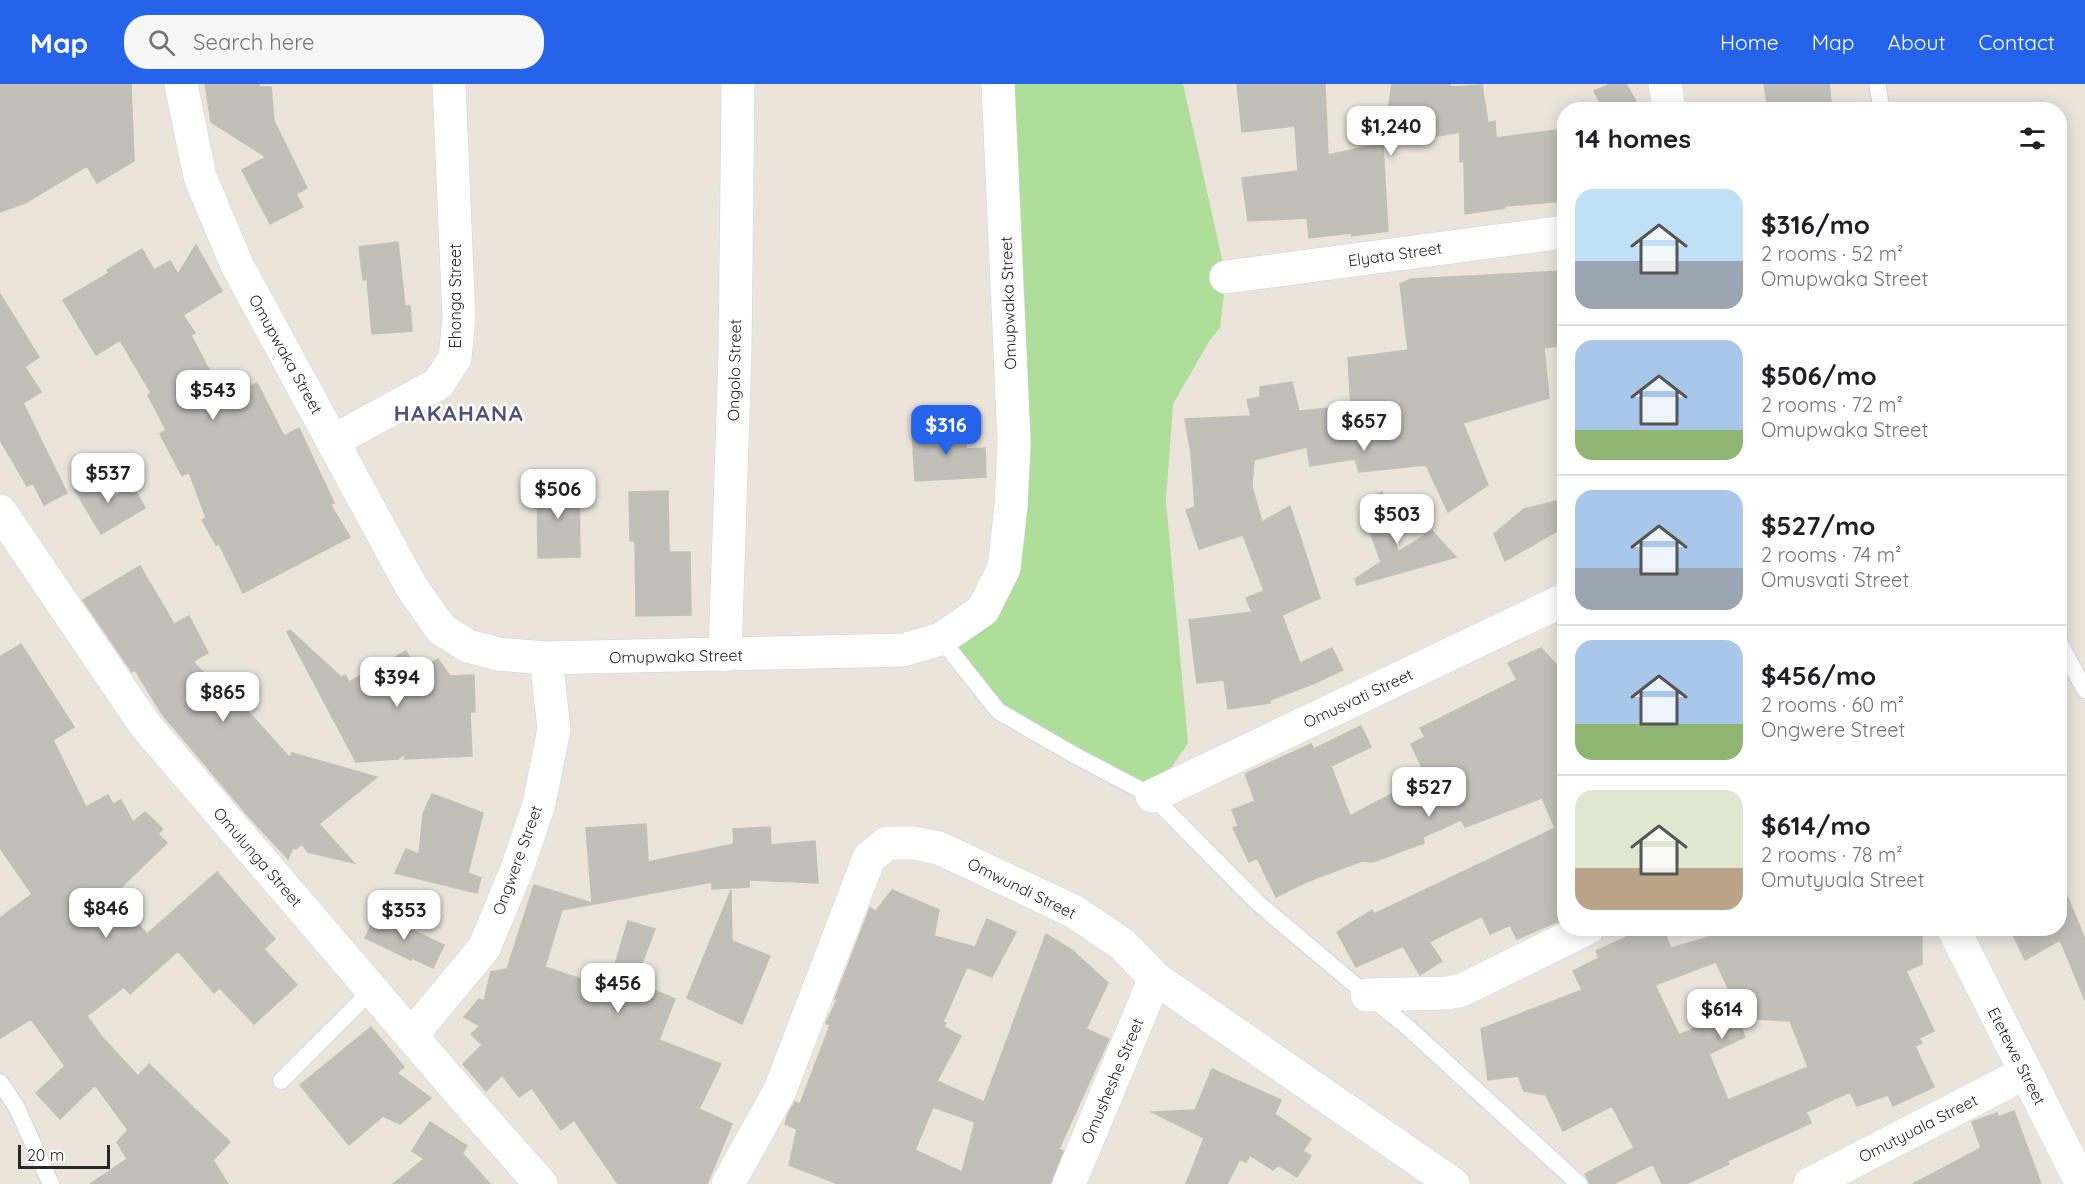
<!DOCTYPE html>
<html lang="en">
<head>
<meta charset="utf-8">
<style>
  :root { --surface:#fff; --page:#f6f6f6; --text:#202124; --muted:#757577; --line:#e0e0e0; --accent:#2563eb }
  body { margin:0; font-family:Quicksand,sans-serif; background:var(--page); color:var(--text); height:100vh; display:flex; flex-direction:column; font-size:22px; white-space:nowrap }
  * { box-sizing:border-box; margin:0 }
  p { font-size:20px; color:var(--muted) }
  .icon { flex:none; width:33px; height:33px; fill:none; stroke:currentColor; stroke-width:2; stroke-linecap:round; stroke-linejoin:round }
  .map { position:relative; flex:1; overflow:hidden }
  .details { position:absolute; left:1557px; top:18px; width:510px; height:834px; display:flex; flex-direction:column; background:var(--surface); border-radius:24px; box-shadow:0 3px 15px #0003 }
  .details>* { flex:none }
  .scale { position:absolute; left:18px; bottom:15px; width:92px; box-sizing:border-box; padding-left:6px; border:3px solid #282828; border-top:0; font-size:16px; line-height:21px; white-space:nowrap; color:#282828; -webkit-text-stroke:4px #fff; paint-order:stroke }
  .price { position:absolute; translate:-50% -51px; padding:0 14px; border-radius:12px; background:#fff; color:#222; font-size:20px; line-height:39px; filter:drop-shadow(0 2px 3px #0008) }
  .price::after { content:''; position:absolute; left:50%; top:36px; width:18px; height:14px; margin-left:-9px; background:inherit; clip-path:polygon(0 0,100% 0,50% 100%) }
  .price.current { background:var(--accent); color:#fff }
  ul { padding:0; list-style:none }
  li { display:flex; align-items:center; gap:18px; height:150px; padding:0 18px }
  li+li { border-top:2px solid var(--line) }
  li span { display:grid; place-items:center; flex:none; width:168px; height:120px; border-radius:18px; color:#555 }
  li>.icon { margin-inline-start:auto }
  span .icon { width:72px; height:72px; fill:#fffc; stroke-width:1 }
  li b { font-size:26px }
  h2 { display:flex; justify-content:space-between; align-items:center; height:72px; padding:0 18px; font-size:26px }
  header { display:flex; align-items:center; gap:36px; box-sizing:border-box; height:84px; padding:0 30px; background:var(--accent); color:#fff }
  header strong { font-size:28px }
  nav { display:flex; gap:33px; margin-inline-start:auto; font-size:21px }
  .search { width:420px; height:54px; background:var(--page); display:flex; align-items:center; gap:15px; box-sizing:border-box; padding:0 21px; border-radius:24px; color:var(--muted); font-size:22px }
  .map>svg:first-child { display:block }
</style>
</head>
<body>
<header>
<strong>Map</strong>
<div class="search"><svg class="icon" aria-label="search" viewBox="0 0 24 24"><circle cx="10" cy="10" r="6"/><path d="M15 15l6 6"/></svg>Search here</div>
<nav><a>Home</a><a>Map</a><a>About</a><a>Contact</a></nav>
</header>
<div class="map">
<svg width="2085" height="1100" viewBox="0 0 2085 1100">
  <rect width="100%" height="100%" fill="#eae4db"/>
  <path fill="#aede9a" d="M 998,0 L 1183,0 L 1226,193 L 1220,244 L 1210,256 L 1173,320 L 1166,417 L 1188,659 L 1152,712 L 998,627 L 941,555 L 1004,484 Z"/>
  <path fill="#c2beb8" stroke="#c5c0b5" stroke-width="1.5" fill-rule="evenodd" d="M 0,0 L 131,0 L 134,77 L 97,99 L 87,82 L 25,119 L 0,128 Z
    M 205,0 L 259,0 L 259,3 L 271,3 L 274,37 L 307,104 L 296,110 L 303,123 L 270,140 L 242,86 L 266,73 L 211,38 Z
    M 1237,0 L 1325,0 L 1328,71 L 1383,59 L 1392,0 L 1450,0 L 1450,3 L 1482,1 L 1488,39 L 1495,37 L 1496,54 L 1564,45 L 1564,117 L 1505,122 L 1505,124 L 1465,130 L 1464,77 L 1460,78 L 1460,48 L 1383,62 L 1388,147 L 1352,152 L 1352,149 L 1309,154 L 1307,134 L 1248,137 L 1242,94 L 1298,87 L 1295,42 L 1242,48 Z
    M 1610,0 L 1626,0 L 1641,26 L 1604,26 L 1594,7 Z
    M 1764,0 L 1829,0 L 1832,26 L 1768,26 Z
    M 398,158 L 405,222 L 410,222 L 412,247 L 372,250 L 367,195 L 363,196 L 359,163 Z
    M 196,161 L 222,207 L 183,231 L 195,249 L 191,251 L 215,297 L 232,288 L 242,307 L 257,299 L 284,352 L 299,344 L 334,419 L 330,420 L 350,453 L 243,509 L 219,460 L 216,461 L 202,436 L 206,434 L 189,388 L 182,392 L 160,350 L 166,346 L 148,311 L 151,309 L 120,256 L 96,271 L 63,216 L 109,189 L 107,186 L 142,165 L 154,186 L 170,177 L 178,190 Z
    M 1564,187 L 1564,261 L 1544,264 L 1549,314 L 1463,339 L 1488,401 L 1448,428 L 1426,381 L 1359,388 L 1355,375 L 1310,382 L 1307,363 L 1254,376 L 1252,402 L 1262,438 L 1290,422 L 1320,514 L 1282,531 L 1300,579 L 1332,564 L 1343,586 L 1315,599 L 1270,616 L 1270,619 L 1228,625 L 1224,596 L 1197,599 L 1189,536 L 1252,528 L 1246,514 L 1264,507 L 1243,451 L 1199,465 L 1186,426 L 1195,423 L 1191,369 L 1185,335 L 1251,332 L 1247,316 L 1260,313 L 1260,303 L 1292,298 L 1299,327 L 1351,322 L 1348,274 L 1408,266 L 1400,200 L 1411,195 Z
    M 0,210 L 39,273 L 25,283 L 41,308 L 23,319 L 67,409 L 44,421 L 33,399 L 27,402 L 0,356 Z
    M 965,345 L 966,365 L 985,364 L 986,393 L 915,397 L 912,347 Z
    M 99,392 L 112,414 L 133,402 L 145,424 L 101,450 L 75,406 Z
    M 579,398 L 580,473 L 538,474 L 537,399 Z
    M 668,407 L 669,468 L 690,468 L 691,531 L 636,532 L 635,457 L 630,457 L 629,408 Z
    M 1382,408 L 1398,468 L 1432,447 L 1456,473 L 1357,501 L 1355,495 L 1381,478 L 1360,420 Z
    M 1564,415 L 1564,443 L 1505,477 L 1494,450 L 1524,425 Z
    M 140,482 L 174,540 L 189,532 L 208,569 L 193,577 L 228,618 L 234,612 L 290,674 L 292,669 L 377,693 L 319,740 L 354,779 L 308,768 L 302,760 L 296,765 L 293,764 L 288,775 L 250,734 L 162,630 L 135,586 L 132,588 L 83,516 Z
    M 290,546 L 341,593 L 345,591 L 349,598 L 406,567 L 417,588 L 438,575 L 450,592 L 474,591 L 475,628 L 470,628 L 472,672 L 404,675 L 407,669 L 398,675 L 356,678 L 287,548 Z
    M 21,560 L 74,643 L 53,656 L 86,723 L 108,711 L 113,720 L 121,716 L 133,738 L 145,728 L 163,745 L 158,750 L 167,759 L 113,811 L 147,850 L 217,788 L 275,855 L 264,865 L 297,901 L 254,940 L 220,904 L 214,909 L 178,867 L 130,910 L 124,903 L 87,932 L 102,953 L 138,992 L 149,980 L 193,1023 L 192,1024 L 195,1025 L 230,1058 L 213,1076 L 228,1100 L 90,1100 L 127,1075 L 117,1058 L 128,1046 L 95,1001 L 60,1035 L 36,1009 L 65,982 L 31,935 L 0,954 L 0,834 L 32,810 L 0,764 L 0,573 Z
    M 1541,564 L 1564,589 L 1564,835 L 1517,855 L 1510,841 L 1490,850 L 1482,832 L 1429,858 L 1442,877 L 1420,891 L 1403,862 L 1356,883 L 1337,848 L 1372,826 L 1374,830 L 1555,744 L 1542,714 L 1465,743 L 1461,736 L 1423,753 L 1424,759 L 1373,778 L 1362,777 L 1306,798 L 1276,813 L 1257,774 L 1249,778 L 1233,744 L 1238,742 L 1232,726 L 1255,717 L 1245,690 L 1311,660 L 1314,665 L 1361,642 L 1371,663 L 1331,682 L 1350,732 L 1426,692 L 1411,660 L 1425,653 L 1420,644 L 1517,596 L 1508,579 Z
    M 432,710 L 483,729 L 468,789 L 481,794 L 477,809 L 395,789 L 406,765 L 419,770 L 423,730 Z
    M 646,740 L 648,778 L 734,760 L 733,745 L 770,743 L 771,761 L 815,757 L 818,799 L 749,796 L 749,803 L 712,805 L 712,798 L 562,826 L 545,883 L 608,904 L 628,837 L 655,845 L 635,898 L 675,915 L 659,956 L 721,980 L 699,1025 L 732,1040 L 707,1100 L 618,1100 L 574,1036 L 561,1046 L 532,1004 L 519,1013 L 502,991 L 486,1007 L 463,980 L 482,961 L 471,950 L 480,942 L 464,933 L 479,915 L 484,917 L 491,888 L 507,885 L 534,801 L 592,819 L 586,744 Z
    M 2060,795 L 2085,855 L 2085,916 L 2060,856 L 2025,876 L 2010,844 L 2060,844 Z
    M 731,806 L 732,857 L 770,872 L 742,940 L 687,914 Z
    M 892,806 L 939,826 L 934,852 L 975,863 L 987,835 L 1016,848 L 992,893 L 967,883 L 943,938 L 946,939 L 944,943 L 961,952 L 937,997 L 984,1018 L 1046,850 L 1072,866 L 1108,899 L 1086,945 L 1109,955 L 1059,1065 L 1063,1067 L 1050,1100 L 838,1100 L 789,1081 L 797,1045 L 785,1040 L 788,1030 L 795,1018 L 800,1020 L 830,941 L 826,939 L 837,916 L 835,915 L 870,824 L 876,827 ZM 933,1023 L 975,1038 L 962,1088 L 915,1066 Z
    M 377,829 L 444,861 L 433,884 L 412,874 L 411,876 L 365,854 Z
    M 1646,844 L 1663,844 L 1671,864 L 1740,844 L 1922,844 L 1922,880 L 1906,887 L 1934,947 L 1919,954 L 1922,959 L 1915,962 L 1934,1003 L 1893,1022 L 1888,1011 L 1857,1022 L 1850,1008 L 1806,1028 L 1811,1039 L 1727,1077 L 1729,1080 L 1686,1100 L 1662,1100 L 1653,1080 L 1614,1100 L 1590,1100 L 1585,1090 L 1634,1064 L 1612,1022 L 1563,1047 L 1546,1011 L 1524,1007 L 1518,992 L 1488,996 L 1481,945 L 1582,906 L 1573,887 L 1599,874 L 1596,867 ZM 1716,878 L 1742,934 L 1790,937 L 1808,983 L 1728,1016 L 1709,970 L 1745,953 L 1734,927 L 1679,951 L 1655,901 Z
    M 371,943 L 404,983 L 397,989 L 431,1014 L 400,1040 L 383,1032 L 349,1061 L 300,1001 Z
    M 1212,985 L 1281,1016 L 1275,1030 L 1311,1055 L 1303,1067 L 1311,1072 L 1297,1093 L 1278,1081 L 1273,1086 L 1250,1071 L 1246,1078 L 1240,1075 L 1227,1100 L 1186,1100 L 1204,1054 L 1152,1028 L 1195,1026 Z
    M 2014,1027 L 2041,1100 L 1913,1100 L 1981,1064 L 1972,1038 L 1997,1029 L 1998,1033 Z
    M 430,1038 L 467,1062 L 462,1069 L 490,1100 L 393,1100 L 424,1075 L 412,1067 Z"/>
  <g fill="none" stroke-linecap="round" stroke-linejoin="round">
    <defs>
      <path id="service" d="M 1877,0 L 1882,26
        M 941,555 L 998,627 L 1074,671 L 1152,712 L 1259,820 L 1367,911 L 1404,940 L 1579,1100
        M 2060,560 L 2085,606
        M 281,997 L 357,921 L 371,905
        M 0,998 L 17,1024 L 51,1100"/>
      <path id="minor" d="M 181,0 L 200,93 L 237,181 L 411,502 L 441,545 L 468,562 L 498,570 L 546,574 L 903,566 L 941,555 L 983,526 L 1004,484 L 1011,422 L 1014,358 L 998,0
        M 1665,0 L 1669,26
        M 1226,193 L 1564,148
        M 333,357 L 438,300 L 455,274 L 459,236 L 449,0
        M 0,427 L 145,641 L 462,1011 L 541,1100
        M 725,571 L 735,270 L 738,0
        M 1152,712 L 1564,516
        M 1953,844 L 2082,1100
        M 1367,911 L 1448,909 L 1462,906 L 1588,844
        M 411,952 L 484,864 L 517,785 L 539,720 L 554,645 L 546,574
        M 728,1100 L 780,1006 L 869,774 L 887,759 L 914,759 L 939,764 L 1073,827 L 1122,860 L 1155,894 L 1453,1100
        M 1069,1100 L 1155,894
        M 1810,1100 L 2025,989"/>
    </defs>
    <use href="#service" stroke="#d0d3e1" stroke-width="18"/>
    <use href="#minor" stroke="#d0d3e1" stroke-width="34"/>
    <use href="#service" stroke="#fff" stroke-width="16"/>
    <use href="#minor" stroke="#fff" stroke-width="33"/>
  </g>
  <g text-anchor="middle" stroke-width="5" stroke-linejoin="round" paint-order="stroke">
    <g font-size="16" fill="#282828" stroke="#fff">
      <text transform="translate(1395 170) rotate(-8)" y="6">Elyata Street</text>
      <text transform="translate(455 212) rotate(-90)" y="6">Ehonga Street</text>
      <text transform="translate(1008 219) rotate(-92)" y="6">Omupwaka Street</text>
      <text transform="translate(286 270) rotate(61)" y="6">Omupwaka Street</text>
      <text transform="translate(734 286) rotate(-89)" y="6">Ongolo Street</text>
      <text transform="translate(676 572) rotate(-1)" y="6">Omupwaka Street</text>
      <text transform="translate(1358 614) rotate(-25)" y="6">Omusvati Street</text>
      <text transform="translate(258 773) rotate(49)" y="6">Omulunga Street</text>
      <text transform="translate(517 776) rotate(-70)" y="6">Ongwere Street</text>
      <text transform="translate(1022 804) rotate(26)" y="6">Omwundi Street</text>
      <text transform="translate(2017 972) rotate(63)" y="6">Etetewe Street</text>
      <text transform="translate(1112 997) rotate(-67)" y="6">Omusheshe Street</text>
      <text transform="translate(1918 1044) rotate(-27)" y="6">Omutyuala Street</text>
    </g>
    <g font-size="22" font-weight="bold" letter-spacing="1.5" fill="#4c5176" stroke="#fff">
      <text x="459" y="337">HAKAHANA</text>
    </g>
  </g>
</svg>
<div class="scale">20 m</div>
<b class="price" style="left:1391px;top:73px">$1,240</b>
<b class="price" style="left:213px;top:337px">$543</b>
<b class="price" style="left:1364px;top:368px">$657</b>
<b class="price current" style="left:946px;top:372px">$316</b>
<b class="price" style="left:108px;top:420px">$537</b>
<b class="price" style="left:558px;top:436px">$506</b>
<b class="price" style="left:1397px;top:461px">$503</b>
<b class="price" style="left:397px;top:624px">$394</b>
<b class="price" style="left:223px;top:639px">$865</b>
<b class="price" style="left:1429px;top:734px">$527</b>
<b class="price" style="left:106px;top:855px">$846</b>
<b class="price" style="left:404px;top:857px">$353</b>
<b class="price" style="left:618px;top:930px">$456</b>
<b class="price" style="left:1722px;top:956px">$614</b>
<section class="details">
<h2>14 homes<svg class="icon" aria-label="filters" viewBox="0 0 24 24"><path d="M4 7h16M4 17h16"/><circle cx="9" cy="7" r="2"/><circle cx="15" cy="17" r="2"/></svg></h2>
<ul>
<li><span style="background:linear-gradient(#bfe0f5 60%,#9aa5b1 0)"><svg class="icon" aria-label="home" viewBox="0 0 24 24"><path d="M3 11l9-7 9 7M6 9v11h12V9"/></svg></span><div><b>$316/mo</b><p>2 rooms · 52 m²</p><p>Omupwaka Street</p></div></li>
<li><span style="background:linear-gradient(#a9c7e8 75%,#8fb573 0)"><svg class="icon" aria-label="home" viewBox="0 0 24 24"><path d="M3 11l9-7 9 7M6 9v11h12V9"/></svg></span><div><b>$506/mo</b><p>2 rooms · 72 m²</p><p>Omupwaka Street</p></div></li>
<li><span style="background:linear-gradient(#a9c7e8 65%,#9aa5b1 0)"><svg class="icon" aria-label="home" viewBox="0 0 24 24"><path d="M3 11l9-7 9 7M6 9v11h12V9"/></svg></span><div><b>$527/mo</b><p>2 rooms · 74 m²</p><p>Omusvati Street</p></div></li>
<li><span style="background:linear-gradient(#a9c7e8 70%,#8fb573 0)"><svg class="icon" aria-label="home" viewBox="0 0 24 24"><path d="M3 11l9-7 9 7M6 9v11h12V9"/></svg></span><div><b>$456/mo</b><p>2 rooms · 60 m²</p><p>Ongwere Street</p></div></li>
<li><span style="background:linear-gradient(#dfe7d0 65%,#b9a48a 0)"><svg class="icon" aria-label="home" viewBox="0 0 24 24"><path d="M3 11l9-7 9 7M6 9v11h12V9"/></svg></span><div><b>$614/mo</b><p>2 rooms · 78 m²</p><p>Omutyuala Street</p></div></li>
</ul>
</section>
</div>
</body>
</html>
